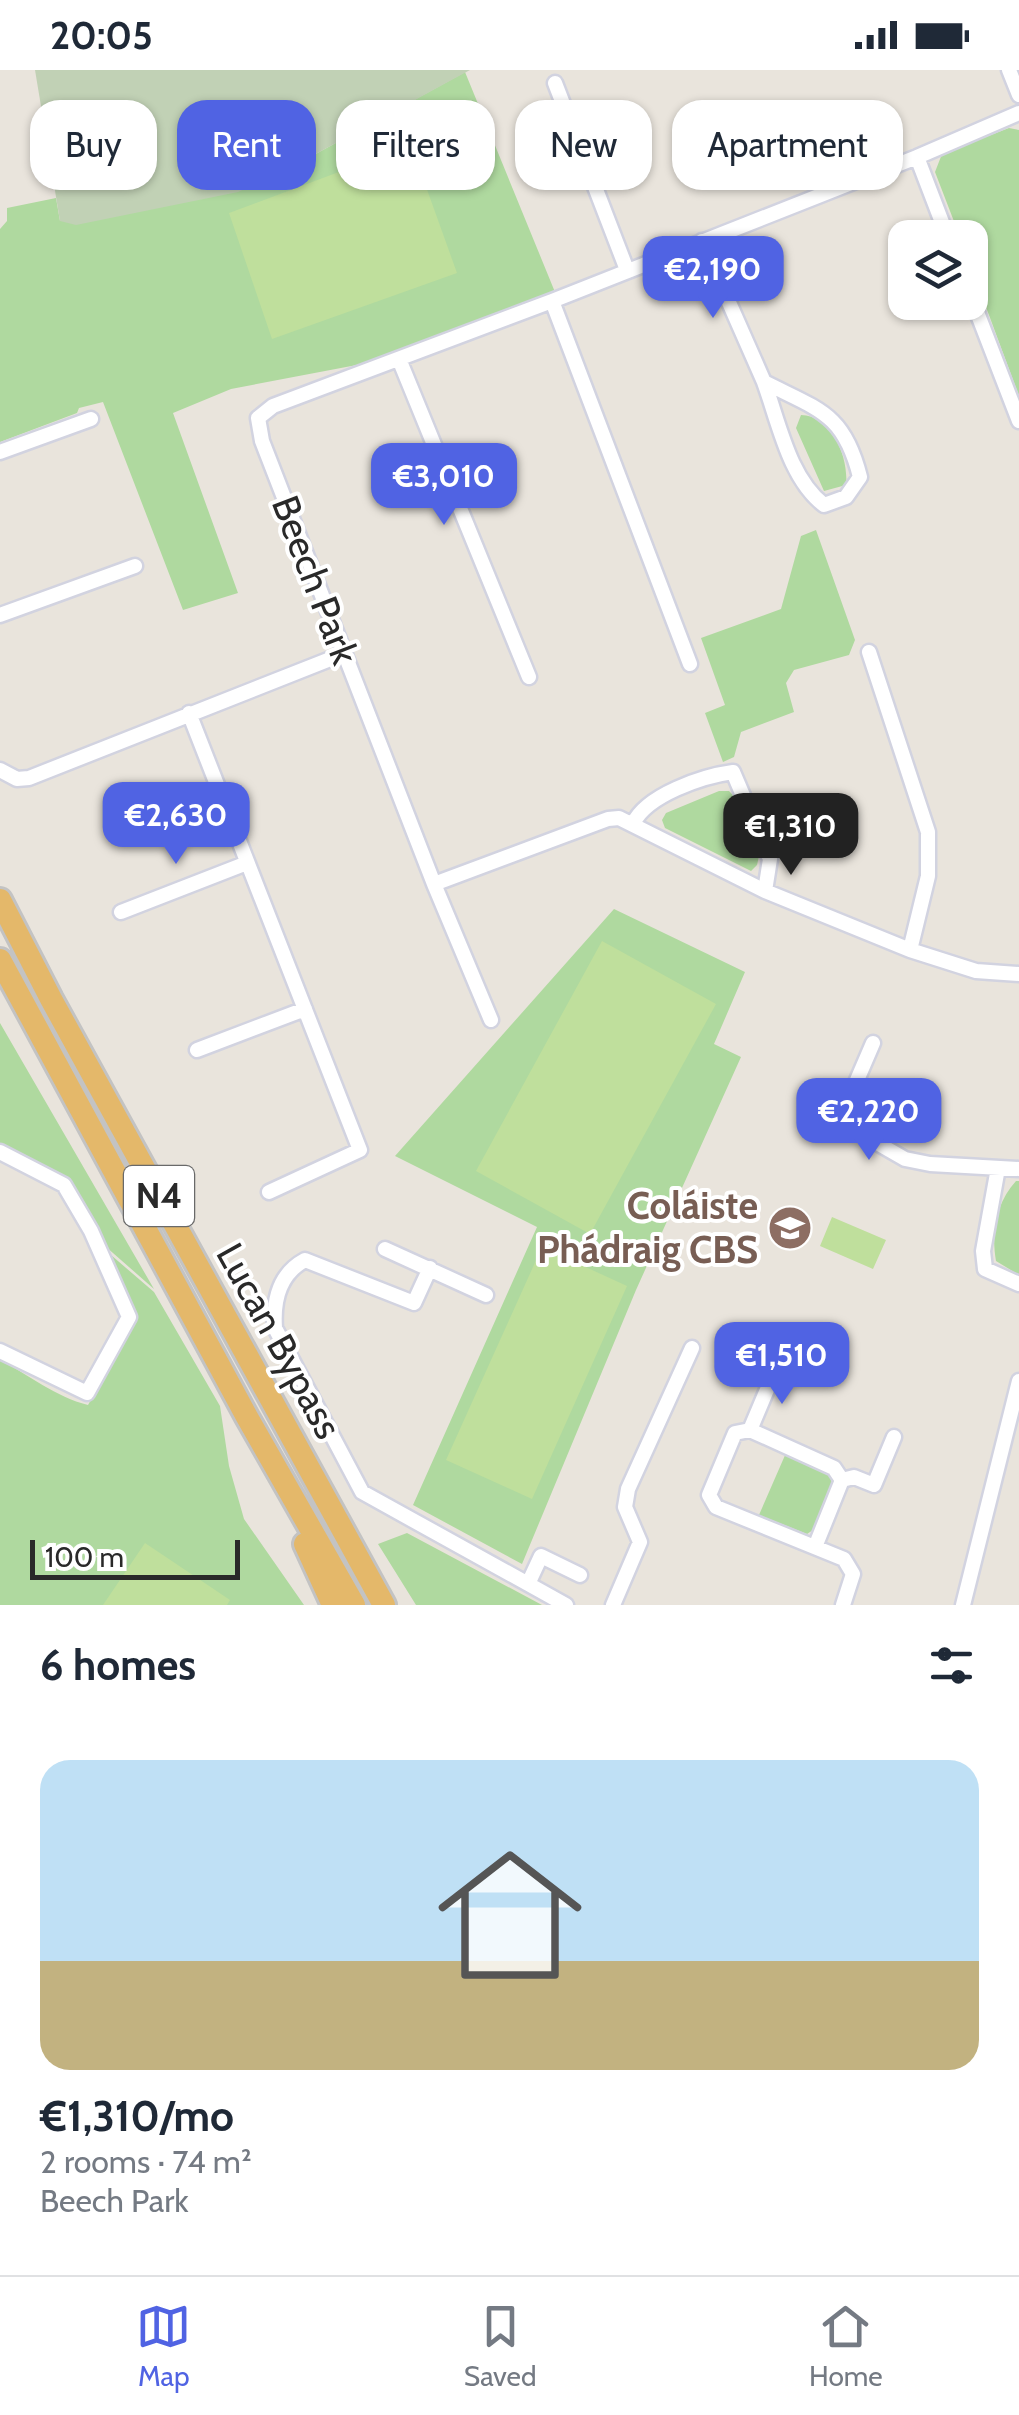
<!DOCTYPE html>
<html lang="en">
<head>
<meta charset="utf-8">
<style>
  :root { --surface:#fff; --page:#f6f6f7; --text:#1f2937; --muted:#747a83; --line:#e0e1e3; --accent:#5063e3 }
  body { margin:0; font-family:Cabin,sans-serif; background:var(--page); color:var(--text); height:100vh; display:flex; flex-direction:column; font-size:38px; white-space:nowrap }
  * { box-sizing:border-box; margin:0 }
  p { font-size:32px; color:var(--muted) }
  .icon { flex:none; width:55px; height:55px; fill:none; stroke:currentColor; stroke-width:2; stroke-linecap:round; stroke-linejoin:round }
  .map { position:relative; height:1535px; overflow:hidden }
  .details { display:flex; flex-direction:column; background:var(--surface); flex:1 }
  .details>* { flex:none }
  .top-card { position:absolute; left:30px; top:30px; width:960px; height:90px; display:flex; gap:20px }
  .tools { position:absolute; left:888px; top:150px; display:grid; gap:20px }
  .tools a { display:grid; place-items:center; width:100px; height:100px; border-radius:20px; background:var(--surface); box-shadow:0 2px 8px #0004; font-size:50px }
  .scale { position:absolute; left:30px; bottom:25px; width:210px; box-sizing:border-box; padding-left:10px; border:5px solid #292929; border-top:0; font-size:28px; line-height:35px; white-space:nowrap; color:#292929; -webkit-text-stroke:8px #fff; paint-order:stroke }
  .price { position:absolute; translate:-50% -85px; padding:0 22px; border-radius:20px; background:var(--accent); color:#fff; font-size:32px; line-height:65px; filter:drop-shadow(0 2px 5px #0008) }
  .price::after { content:''; position:absolute; left:50%; top:60px; width:30px; height:22px; margin-left:-15px; background:inherit; clip-path:polygon(0 0,100% 0,50% 100%) }
  .price.on { background:#222; color:#fff }
  ul { padding:0; list-style:none }
  li { display:grid; align-content:center; gap:20px; height:530px; padding:0 40px }
  li+li { border-top:2px solid var(--line) }
  li span { display:grid; place-items:center; height:310px; border-radius:30px; color:#555 }
  li>.icon { margin-inline-start:auto }
  span .icon { width:180px; height:180px; fill:#fffc; stroke-width:1 }
  li b { font-size:42px }
  h2 { display:flex; justify-content:space-between; align-items:center; height:120px; padding:0 40px; font-size:42px }
  .chip { padding:0 35px; border-radius:30px; background:var(--surface); box-shadow:0 2px 8px #0004; font-size:35px; line-height:90px }
  .chip.on { background:var(--accent); color:#fff }
  .status { display:flex; justify-content:space-between; align-items:center; height:70px; padding:0 50px; background:var(--surface); direction:ltr }
  .status svg { height:28px; fill:currentColor }
  .tab-bar { display:flex; justify-content:space-around; align-items:center; height:140px; border-top:2px solid var(--line); background:var(--surface); font-size:28px; color:var(--muted) }
  .tab-bar a { display:grid; justify-items:center; gap:5px }
  .tab-bar .on { color:var(--accent) }
  .map>svg:first-child { display:block }
</style>
</head>
<body>
<div class="status"><b>20:05</b><svg viewBox="0 0 49 12"><path d="M0 12V9h3v3zM5 12V6h3v6zM10 12V3h3v9zM15 12V0h3v12zM26 1h20v11H26zM47 4h2v5h-2z"/></svg></div>
<div class="map">
<svg width="1019" height="1535" viewBox="0 0 1019 1535">
  <rect width="100%" height="100%" fill="#e9e4dc"/>
  <path fill="#afd99f" d="M 465,2 L 557,227 L 404,286 L 231,319 L 173,343 L 238,523 L 183,540 L 103,332 L 79,338 L 77,343 L 0,372 L 0,159 L 7,151 L 7,138 L 56,128 L 60,151 L 312,86 Z
    M 1009,58 L 1019,60 L 1019,326 L 970,194 L 970,168 L 960,167 L 935,102 L 942,84 Z
    M 801,345 C 832,345 849,388 846,415 L 824,421 L 796,358 Z
    M 816,460 L 855,570 L 849,585 L 794,600 L 786,613 L 794,642 L 741,662 L 734,687 L 723,692 L 705,643 L 725,635 L 701,568 L 781,539 L 801,466 Z
    M 719,721 L 729,721 L 735,727 L 759,786 L 757,795 L 751,801 L 665,758 L 662,750 L 666,743 Z
    M 614,839 L 745,902 L 714,974 L 741,987 L 636,1220 L 522,1494 L 413,1435 L 537,1157 L 395,1086 Z
    M 0,953 L 154,1219 L 105,1176 L 66,1113 L 0,1075 Z
    M 1016,1111 L 1019,1111 L 1019,1205 L 996,1191 C 991,1162 996,1133 1016,1111 Z
    M 104,1179 L 154,1222 L 220,1336 L 229,1396 L 244,1449 L 304,1535 L 0,1535 L 0,1290 C 29,1305 56,1327 88,1335 L 138,1247 Z
    M 786,1383 L 828,1400 L 832,1413 L 813,1460 L 807,1464 L 759,1445 Z
    M 407,1463 L 542,1535 L 416,1535 L 378,1474 Z"/>
  <path fill="#c1d1b5" d="M 35,0 L 470,0 L 312,86 L 238,122 L 76,155 L 60,151 Z"/>
  <path fill="#bfdf9c" d="M 411,75 L 457,203 L 272,269 L 229,143 Z
    M 602,871 L 716,934 L 590,1164 L 476,1101 Z
    M 832,1147 L 886,1170 L 873,1199 L 820,1176 Z
    M 542,1177 L 627,1216 L 532,1429 L 446,1390 Z
    M 145,1473 L 230,1530 L 227,1535 L 103,1535 Z"/>
  <g fill="none" stroke-linecap="round" stroke-linejoin="round">
    <defs>
      <path id="minor" d="M 1009,0 L 1019,25
        M 555,13 L 627,200
        M 948,168 L 917,87 L 1019,43
        M 702,171 L 764,312
        M 970,224 L 1019,351
        M 552,231 L 690,594
        M 399,289 L 529,607
        M 764,312 C 819,340 844,343 860,407 L 846,427 L 824,435 C 789,408 779,353 764,312 Z
        M 0,382 L 91,349
        M 0,545 L 135,496
        M 189,643 L 360,1080 L 269,1122
        M 0,700 L 17,709 L 29,708 L 343,584
        M 633,754 C 646,725 703,706 733,702 L 770,789 L 765,821
        M 434,814 L 608,749 L 619,748 L 765,821 L 910,880 L 928,806 L 928,762 L 869,582
        M 121,842 L 247,793
        M 910,880 L 976,901 L 1019,904
        M 491,950 L 434,814 L 262,371 L 258,348 L 273,336 L 552,231 L 917,87
        M 873,973 L 842,1045 L 844,1054 L 905,1089 L 930,1094 L 1019,1099
        M 197,980 L 305,939
        M 0,1082 L 64,1115 L 91,1161 L 129,1247 L 87,1323 L 0,1281
        M 998,1098 L 983,1181 L 985,1199 L 1019,1214
        M 385,1179 L 486,1225
        M 430,1198 L 414,1233 L 305,1190 C 279,1204 273,1230 275,1258 L 362,1422 L 566,1535
        M 750,1360 L 774,1303
        M 842,1410 L 854,1407 L 874,1415 L 894,1367
        M 815,1477 L 842,1410 L 834,1398 L 750,1360 L 735,1363 L 709,1425 L 716,1437 L 844,1489 L 853,1504 L 843,1535
        M 528,1514 L 541,1486 L 580,1505
        M 613,1535 L 640,1472 L 625,1437 L 628,1419 L 692,1278
        M 963,1535 L 1019,1311"/>
      <path id="trunk" d="M 0,830 L 51,929 L 384,1535
        M 0,890 L 247,1347 L 354,1535
        M 305,1474 L 333,1535"/>
    </defs>
    <use href="#minor" stroke="#d2d3e0" stroke-width="19"/>
    <use href="#trunk" stroke="#c3c3c3" stroke-width="28"/>
    <use href="#minor" stroke="#fff" stroke-width="14"/>
    <use href="#trunk" stroke="#e4b86a" stroke-width="22"/>
  </g>
  <defs>
    <symbol id="school-disc" viewBox="-11 -11 22 22"><circle r="9.5" fill="#8d6e63" stroke="#fff"/><path d="M0-5L7-2L0 1L-7-2ZM-4 1L0 2.5L4 1V4Q0 6-4 4Z" fill="#fff"/></symbol>
  </defs>
  <g fill-rule="evenodd">
    <use href="#school-disc" x="765" y="1133" width="50" height="50"/>
  </g>
  <g text-anchor="middle" stroke-width="8" stroke-linejoin="round" paint-order="stroke">
    <rect fill="#fff" stroke="#696969" stroke-width="2.5" x="124" y="1096" width="70" height="60" rx="8"/>
    <g font-size="35" font-weight="bold" fill="#292929">
      <text x="159" y="1138">N4</text>
    </g>
    <g font-size="38" fill="#292929" stroke="#fff">
      <text transform="translate(315 510) rotate(69)" y="13">Beech Park</text>
      <text transform="translate(279 1271) rotate(61)" y="13">Lucan Bypass</text>
    </g>
    <g font-size="38" font-weight="bold" fill="#785e54" stroke="#fff" text-anchor="end">
      <text x="758" y="1149">Coláiste<tspan x="758" dy="44">Phádraig CBS</tspan></text>
    </g>
  </g>
</svg>
<div class="tools">
<a><svg class="icon" aria-label="layers" viewBox="0 0 24 24"><path d="M12 4l9 5-9 5-9-5zM3 14l9 5 9-5"/></svg></a>
</div>
<div class="scale">100 m</div>
<b class="price" style="left:713px;top:251px">€2,190</b>
<b class="price" style="left:444px;top:458px">€3,010</b>
<b class="price" style="left:176px;top:797px">€2,630</b>
<b class="price on" style="left:791px;top:808px">€1,310</b>
<b class="price" style="left:869px;top:1093px">€2,220</b>
<b class="price" style="left:782px;top:1337px">€1,510</b>
<div class="top-card">
<a class="chip">Buy</a>
<a class="chip on">Rent</a>
<a class="chip">Filters</a>
<a class="chip">New</a>
<a class="chip">Apartment</a>
</div>
</div>
<section class="details">
<h2>6 homes<svg class="icon" aria-label="filters" viewBox="0 0 24 24"><path d="M4 7h16M4 17h16"/><circle cx="9" cy="7" r="2"/><circle cx="15" cy="17" r="2"/></svg></h2>
<ul>
<li><span style="background:linear-gradient(#bfe0f5 65%,#c2b280 0)"><svg class="icon" aria-label="home" viewBox="0 0 24 24"><path d="M3 11l9-7 9 7M6 9v11h12V9"/></svg></span><div><b>€1,310/mo</b><p>2 rooms · 74 m²</p><p>Beech Park</p></div></li>
</ul>
</section>
<nav class="tab-bar">
<a class="on"><svg class="icon" aria-label="map" viewBox="0 0 24 24"><path d="M3 6l6-2 6 2 6-2v14l-6 2-6-2-6 2zM9 4v14M15 6v14"/></svg>Map</a>
<a><svg class="icon" aria-label="saved" viewBox="0 0 24 24"><path d="M7 4h10v16l-5-4-5 4z"/></svg>Saved</a>
<a><svg class="icon" aria-label="home" viewBox="0 0 24 24"><path d="M3 11l9-7 9 7M6 9v11h12V9"/></svg>Home</a>
</nav>
</body>
</html>
